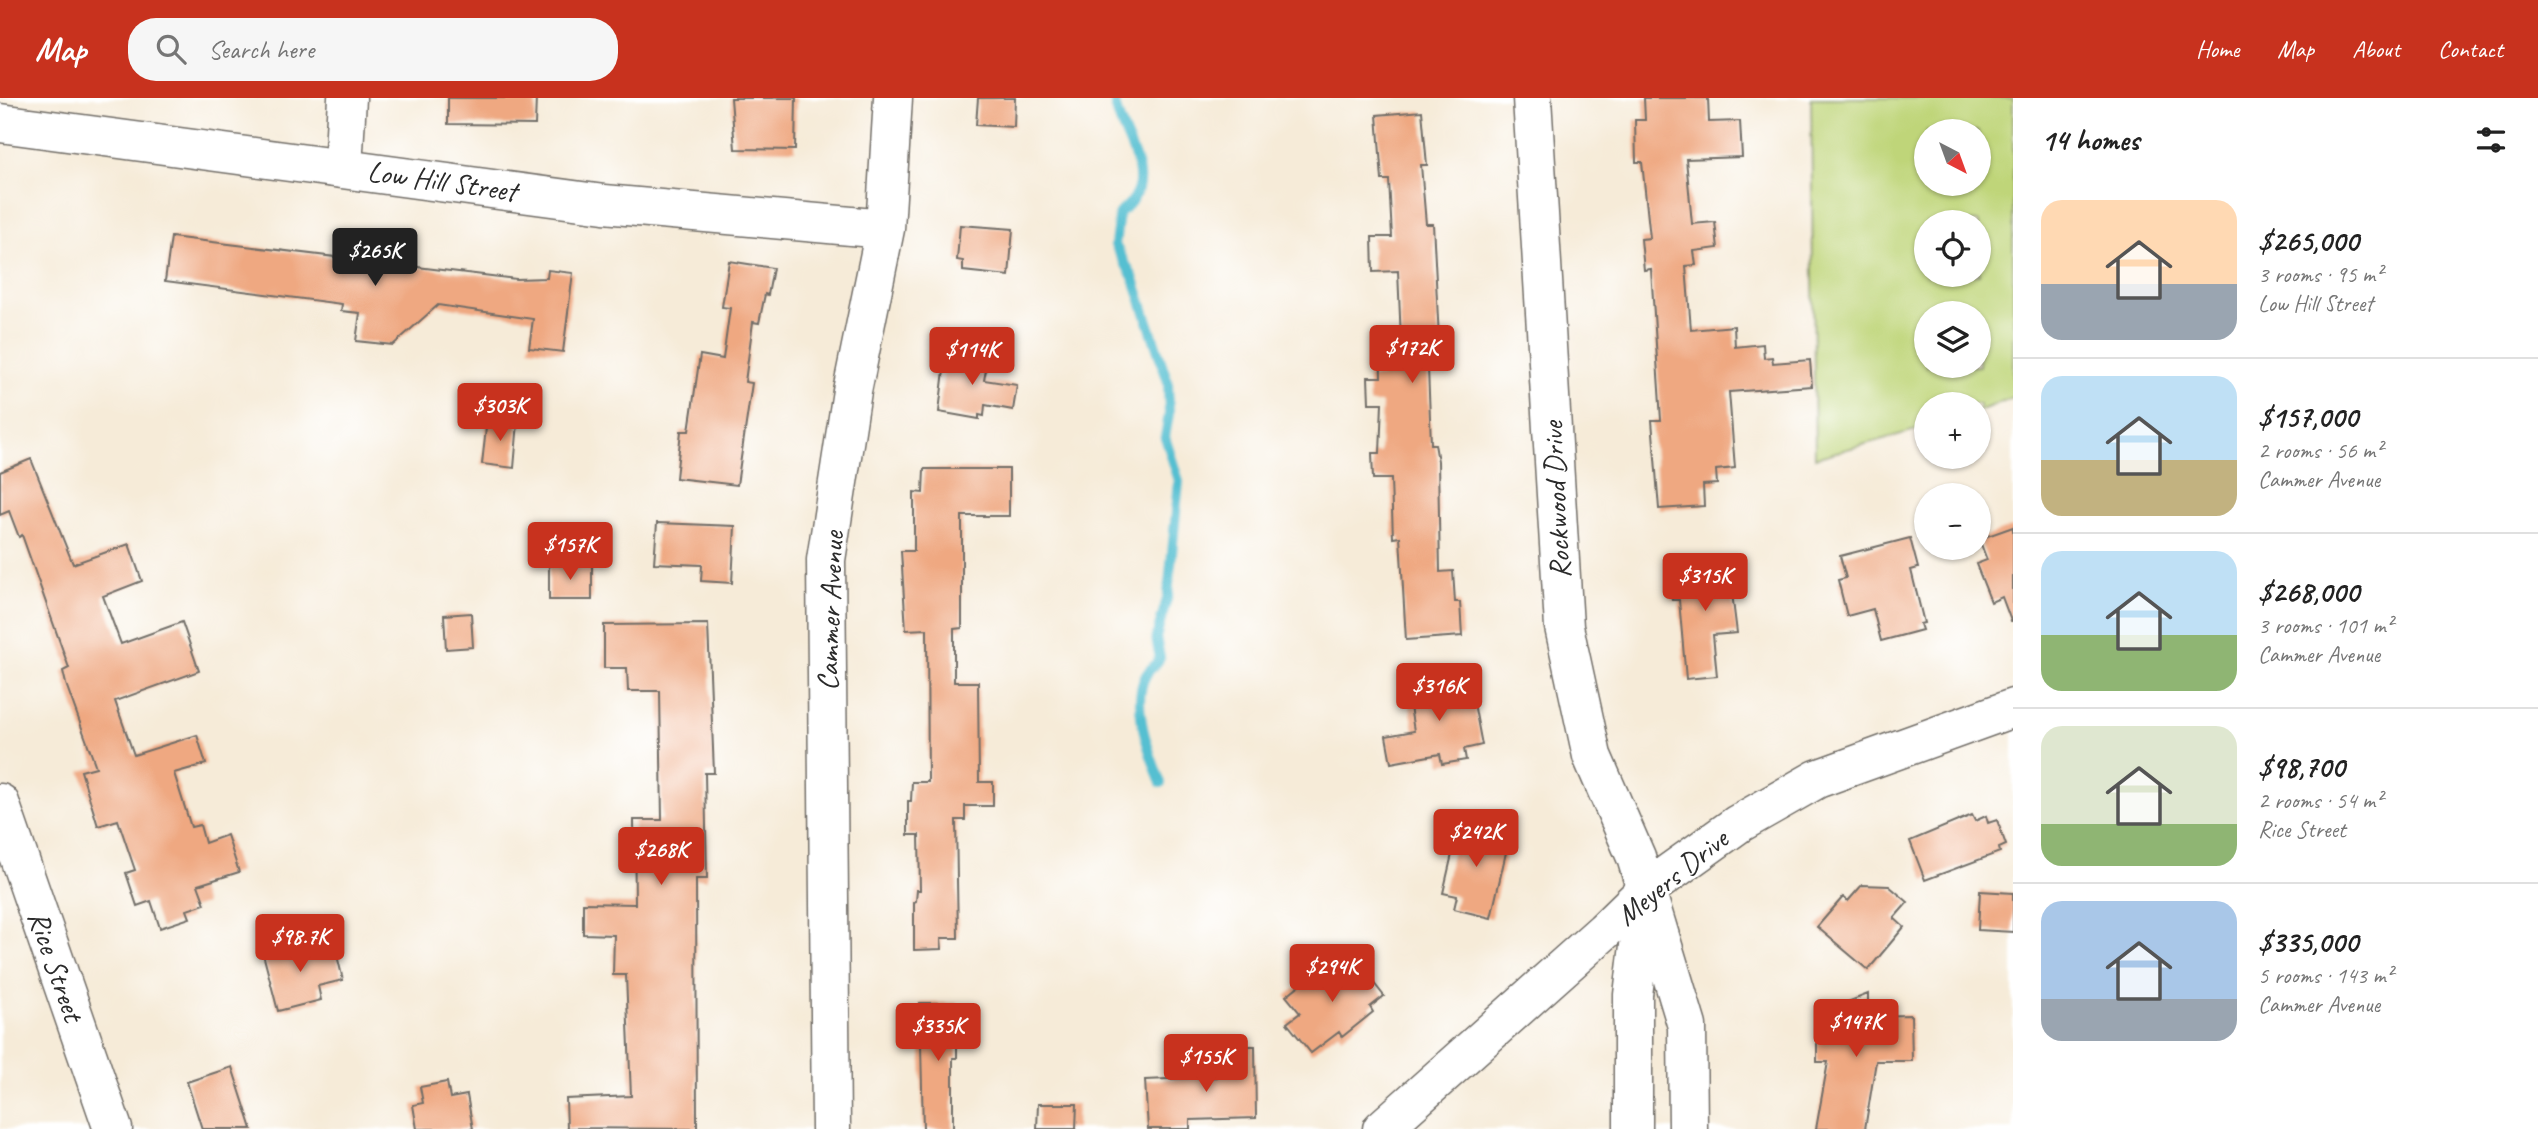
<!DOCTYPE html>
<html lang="en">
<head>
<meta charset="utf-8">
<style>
  :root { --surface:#fff; --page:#f6f6f6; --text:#222; --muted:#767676; --line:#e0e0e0; --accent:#c8321e }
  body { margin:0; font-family:Caveat,sans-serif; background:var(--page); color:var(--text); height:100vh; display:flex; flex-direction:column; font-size:26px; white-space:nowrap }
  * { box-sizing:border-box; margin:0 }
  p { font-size:23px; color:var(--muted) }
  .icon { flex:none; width:38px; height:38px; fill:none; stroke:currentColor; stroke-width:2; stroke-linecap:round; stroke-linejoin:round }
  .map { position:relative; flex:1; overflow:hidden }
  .details { display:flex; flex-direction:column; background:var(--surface); width:525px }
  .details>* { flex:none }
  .needle { width:46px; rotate:139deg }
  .buttons { position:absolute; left:1914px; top:21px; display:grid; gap:14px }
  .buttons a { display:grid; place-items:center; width:77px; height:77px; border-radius:50%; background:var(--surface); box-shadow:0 2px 5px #0004; font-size:35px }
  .price { position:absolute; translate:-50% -60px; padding:0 16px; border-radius:7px; background:var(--accent); color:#fff; font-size:23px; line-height:46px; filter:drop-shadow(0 2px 4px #0008) }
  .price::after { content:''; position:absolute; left:50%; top:42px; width:21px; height:16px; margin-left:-10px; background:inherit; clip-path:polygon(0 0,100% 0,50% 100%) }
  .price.current { background:#222; color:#fff }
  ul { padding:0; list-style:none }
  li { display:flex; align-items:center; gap:21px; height:175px; padding:0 28px }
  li+li { border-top:2px solid var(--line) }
  li span { display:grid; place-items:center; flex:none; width:196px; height:140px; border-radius:21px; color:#555 }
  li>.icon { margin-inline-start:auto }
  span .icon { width:84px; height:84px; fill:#fffc; stroke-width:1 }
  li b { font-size:30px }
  h2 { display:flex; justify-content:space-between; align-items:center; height:84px; padding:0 28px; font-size:30px }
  header { display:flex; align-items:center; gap:42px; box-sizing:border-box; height:98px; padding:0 35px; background:var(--accent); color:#fff }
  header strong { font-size:33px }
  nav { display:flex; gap:38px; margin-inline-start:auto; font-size:24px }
  .search { width:490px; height:63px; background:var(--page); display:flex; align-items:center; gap:18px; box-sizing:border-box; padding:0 24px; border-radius:28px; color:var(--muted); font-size:26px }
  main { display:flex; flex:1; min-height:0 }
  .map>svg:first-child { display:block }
</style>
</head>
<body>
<header>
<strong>Map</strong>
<div class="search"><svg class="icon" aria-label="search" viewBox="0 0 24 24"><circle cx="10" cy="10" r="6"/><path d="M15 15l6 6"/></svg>Search here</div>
<nav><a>Home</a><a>Map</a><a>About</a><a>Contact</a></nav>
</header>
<main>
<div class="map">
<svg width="2013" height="1031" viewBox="0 0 2013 1031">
  <rect width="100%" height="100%" fill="#fff"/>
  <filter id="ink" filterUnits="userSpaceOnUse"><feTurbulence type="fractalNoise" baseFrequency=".0143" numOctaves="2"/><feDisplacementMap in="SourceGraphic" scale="14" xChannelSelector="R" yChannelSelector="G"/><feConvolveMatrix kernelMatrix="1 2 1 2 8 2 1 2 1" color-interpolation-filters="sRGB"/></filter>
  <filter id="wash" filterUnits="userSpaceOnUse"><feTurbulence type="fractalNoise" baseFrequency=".00686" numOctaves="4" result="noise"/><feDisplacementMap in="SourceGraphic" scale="28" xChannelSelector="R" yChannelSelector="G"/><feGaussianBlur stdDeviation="1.57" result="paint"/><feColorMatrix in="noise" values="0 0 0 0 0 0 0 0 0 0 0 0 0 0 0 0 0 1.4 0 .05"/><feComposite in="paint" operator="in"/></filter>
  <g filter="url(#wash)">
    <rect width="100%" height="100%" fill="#f6ebd8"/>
    <path fill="#bfd579" stroke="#758052" stroke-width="2" fill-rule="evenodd" d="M 1811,0 L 2013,0 L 2013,299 L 1979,313 L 1979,306 L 1927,306 L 1927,329 L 1815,360 ZM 1927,33 L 1979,33 L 1979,86 L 1927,86 ZM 1927,124 L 1979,124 L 1979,177 L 1927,177 ZM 1927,215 L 1979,215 L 1979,268 L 1927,268 Z"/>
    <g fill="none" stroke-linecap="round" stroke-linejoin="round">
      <path stroke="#55bfd1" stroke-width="10" d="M 1114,0 C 1119,43 1165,82 1119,115 L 1115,147 L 1134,181 L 1168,284 L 1169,316 L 1165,339 L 1179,383 L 1168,497 L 1156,540 L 1160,560 C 1156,567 1150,570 1146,577 C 1130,606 1150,657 1161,685"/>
    </g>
    <g id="blocks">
      <path fill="#efa881" d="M 448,0 L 536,0 L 535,27 L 448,26 Z
        M 731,0 L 796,0 L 795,52 L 735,51 Z
        M 978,0 L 1015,0 L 1014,29 L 976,27 Z
        M 1644,0 L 1708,0 L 1709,24 L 1740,23 L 1742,59 L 1686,61 L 1692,126 L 1715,124 L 1718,150 L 1694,153 L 1696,167 L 1686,168 L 1691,232 L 1734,228 L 1735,249 L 1763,246 L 1764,260 L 1772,259 L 1773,265 L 1810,262 L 1812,288 L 1729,294 L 1735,370 L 1716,372 L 1717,386 L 1703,387 L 1704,408 L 1659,411 L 1652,322 L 1661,322 L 1651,171 L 1644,172 L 1641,141 L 1650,140 L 1642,64 L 1636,64 L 1635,22 L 1645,22 Z
        M 1422,13 L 1427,67 L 1421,67 L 1426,126 L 1433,126 L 1439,240 L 1440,270 L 1428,270 L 1431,346 L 1435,346 L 1438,363 L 1440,474 L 1453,473 L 1455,504 L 1460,504 L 1462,538 L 1406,542 L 1400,439 L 1393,440 L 1391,381 L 1373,381 L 1372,355 L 1380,355 L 1382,305 L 1369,305 L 1368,279 L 1381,279 L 1380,242 L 1401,242 L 1398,173 L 1373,174 L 1372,139 L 1392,139 L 1389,82 L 1382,82 L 1377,17 Z
        M 960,127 L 1013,131 L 1009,178 L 963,173 L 963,163 L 957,162 Z
        M 171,139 L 516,181 L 547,180 L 548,172 L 573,175 L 563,254 L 529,250 L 533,221 L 438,207 L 393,247 L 356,243 L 360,215 L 341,213 L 342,206 L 165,183 Z
        M 729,163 L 773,170 L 768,197 L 765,196 L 759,225 L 753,224 L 745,284 L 752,285 L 737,387 L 676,380 L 681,333 L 689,333 L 700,257 L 723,261 L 730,210 L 722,209 Z
        M 954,251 L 989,257 L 984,282 L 1017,287 L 1013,312 L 985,307 L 984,318 L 979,317 L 979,321 L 939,314 L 945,264 L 951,265 Z
        M 487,321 L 518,324 L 514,370 L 482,366 Z
        M 31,361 L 73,466 L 129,446 L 142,483 L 103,498 L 121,546 L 182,524 L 199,573 L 115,603 L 134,657 L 197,637 L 206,666 L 174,675 L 191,729 L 200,727 L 205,745 L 227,737 L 239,774 L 198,787 L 205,806 L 187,812 L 190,820 L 160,830 L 151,803 L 137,808 L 126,775 L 135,772 L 118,722 L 98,728 L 81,673 L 96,669 L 66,586 L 63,573 L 69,570 L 22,437 L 19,439 L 9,413 L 0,417 L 0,374 Z
        M 924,371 L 1009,371 L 1009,418 L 962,418 L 962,530 L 954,531 L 954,584 L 978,584 L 979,684 L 993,684 L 993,708 L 965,708 L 965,722 L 956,722 L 958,840 L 941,840 L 942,851 L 914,852 L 914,804 L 916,803 L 917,792 L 920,792 L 919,737 L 908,737 L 908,703 L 911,703 L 912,684 L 928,684 L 927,531 L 906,532 L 901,453 L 914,453 L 914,394 L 923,395 Z
        M 657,425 L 735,428 L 732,485 L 701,483 L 702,467 L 654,465 Z
        M 2013,429 L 2013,523 L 2011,523 L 2002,499 L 1991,504 L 1976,466 L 1987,462 L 1979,441 Z
        M 1910,440 L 1918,470 L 1911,472 L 1924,525 L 1920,526 L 1922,532 L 1881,543 L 1873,511 L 1847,518 L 1838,482 L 1846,480 L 1840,458 Z
        M 549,467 L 592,467 L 592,502 L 549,502 Z
        M 1738,467 L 1741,494 L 1732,495 L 1737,535 L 1713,537 L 1717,578 L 1686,581 L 1679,502 L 1672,502 L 1669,473 Z
        M 471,515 L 473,549 L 446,551 L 444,517 Z
        M 708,526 L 714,675 L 705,675 L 707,781 L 696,781 L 697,1031 L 567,1030 L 566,1001 L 631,998 L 626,877 L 613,877 L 614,837 L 583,836 L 583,805 L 635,806 L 634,722 L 662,722 L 660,593 L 628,593 L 627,570 L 604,570 L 604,527 Z
        M 1469,579 L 1482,647 L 1464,651 L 1466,662 L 1442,666 L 1440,656 L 1391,665 L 1386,638 L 1414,633 L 1407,590 Z
        M 1972,717 L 1975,723 L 1986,718 L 1988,725 L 1997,722 L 2006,747 L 1999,750 L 2000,754 L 1925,782 L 1910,743 Z
        M 1459,726 L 1510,737 L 1491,820 L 1454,811 L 1457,798 L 1443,795 Z
        M 1862,787 L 1889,788 L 1908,804 L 1894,820 L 1904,829 L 1868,872 L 1817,829 L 1843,799 L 1848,803 Z
        M 1980,793 L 2013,795 L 2013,834 L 1978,832 Z
        M 295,843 L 298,853 L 311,849 L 313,855 L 335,849 L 343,882 L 318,888 L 321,902 L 278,913 L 262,852 Z
        M 1355,861 L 1384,898 L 1370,909 L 1373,914 L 1342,939 L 1339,934 L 1311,955 L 1287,925 L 1300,915 L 1286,898 L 1322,869 L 1330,881 Z
        M 1868,896 L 1868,918 L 1911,917 L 1912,963 L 1876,963 L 1865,1031 L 1816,1031 L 1828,964 L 1817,964 L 1817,916 Z
        M 920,905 L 957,905 L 957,960 L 953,960 L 953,1031 L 923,1031 Z
        M 1229,948 L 1255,948 L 1256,1020 L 1190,1022 L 1190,1031 L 1148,1031 L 1145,982 L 1216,979 L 1215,959 L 1229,959 Z
        M 232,969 L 252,1031 L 202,1031 L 187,984 Z
        M 447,984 L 450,1000 L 467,997 L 473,1031 L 417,1031 L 413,1007 L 423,1005 L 420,989 Z
        M 1038,1006 L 1077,1006 L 1076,1031 L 1037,1031 Z"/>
    </g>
  </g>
  <g filter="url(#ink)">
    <use href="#blocks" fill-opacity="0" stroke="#726e68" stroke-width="2"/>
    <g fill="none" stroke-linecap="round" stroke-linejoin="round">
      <defs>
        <path id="minor" d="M 1532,0 L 1564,529 L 1592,658 L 1636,759 L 1687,928 L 1688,1031
          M 0,25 L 604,106 L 885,131
          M 343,70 L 347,0
          M 0,705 L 113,1031
          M 831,1031 L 826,462 L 852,293 L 885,131 L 893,0
          M 1382,1031 L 1604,833 L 1647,791 L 1738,726 L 1817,681 L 2013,610
          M 1633,1031 L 1633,897 L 1644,807"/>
      </defs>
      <use href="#minor" stroke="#726e68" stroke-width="41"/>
      <use href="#minor" stroke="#fff" stroke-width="38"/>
    </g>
  </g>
  <g text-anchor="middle" stroke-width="5" stroke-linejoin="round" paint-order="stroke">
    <g font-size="30" fill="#2b2b2b" stroke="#fff">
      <text transform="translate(442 83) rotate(8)" y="10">Low Hill Street</text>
      <text transform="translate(1556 402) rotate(-93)" y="10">Rockwood Drive</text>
      <text transform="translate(830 513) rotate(-88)" y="10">Cammer Avenue</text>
      <text transform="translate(1672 779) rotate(-39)" y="10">Meyers Drive</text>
      <text transform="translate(56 868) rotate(71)" y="10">Rice Street</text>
    </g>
  </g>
</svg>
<div class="buttons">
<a><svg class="needle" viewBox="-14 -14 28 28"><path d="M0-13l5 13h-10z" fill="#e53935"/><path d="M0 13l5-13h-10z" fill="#767676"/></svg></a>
<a><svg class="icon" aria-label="locate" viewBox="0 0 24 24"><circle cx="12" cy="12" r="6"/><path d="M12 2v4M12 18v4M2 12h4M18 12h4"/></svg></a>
<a><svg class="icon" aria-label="layers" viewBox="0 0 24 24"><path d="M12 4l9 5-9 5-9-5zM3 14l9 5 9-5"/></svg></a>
<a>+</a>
<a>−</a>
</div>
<b class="price current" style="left:375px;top:190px">$265K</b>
<b class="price" style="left:1412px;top:287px">$172K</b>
<b class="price" style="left:972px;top:289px">$114K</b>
<b class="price" style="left:500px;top:345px">$303K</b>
<b class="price" style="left:570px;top:484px">$157K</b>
<b class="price" style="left:1705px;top:515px">$315K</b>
<b class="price" style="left:1439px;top:625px">$316K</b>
<b class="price" style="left:1476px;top:771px">$242K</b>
<b class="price" style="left:661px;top:789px">$268K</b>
<b class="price" style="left:300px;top:876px">$98.7K</b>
<b class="price" style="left:1332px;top:906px">$294K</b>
<b class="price" style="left:1856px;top:961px">$147K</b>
<b class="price" style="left:938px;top:965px">$335K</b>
<b class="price" style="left:1206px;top:996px">$155K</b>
</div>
<section class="details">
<h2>14 homes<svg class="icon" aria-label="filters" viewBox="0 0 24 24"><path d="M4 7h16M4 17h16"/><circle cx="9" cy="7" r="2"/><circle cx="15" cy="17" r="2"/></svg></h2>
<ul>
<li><span style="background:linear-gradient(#ffd9b3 60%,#9aa5b1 0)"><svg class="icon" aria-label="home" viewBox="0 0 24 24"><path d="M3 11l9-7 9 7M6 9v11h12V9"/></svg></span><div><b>$265,000</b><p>3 rooms · 95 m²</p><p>Low Hill Street</p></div></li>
<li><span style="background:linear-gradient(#bfe0f5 60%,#c2b280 0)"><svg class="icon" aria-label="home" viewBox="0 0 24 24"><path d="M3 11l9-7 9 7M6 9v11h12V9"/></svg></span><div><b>$157,000</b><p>2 rooms · 56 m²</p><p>Cammer Avenue</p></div></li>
<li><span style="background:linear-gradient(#bfe0f5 60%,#8fb573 0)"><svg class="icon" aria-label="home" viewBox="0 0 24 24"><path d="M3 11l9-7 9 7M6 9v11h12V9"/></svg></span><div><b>$268,000</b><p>3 rooms · 101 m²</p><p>Cammer Avenue</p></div></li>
<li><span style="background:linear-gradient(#dfe7d0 70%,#8fb573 0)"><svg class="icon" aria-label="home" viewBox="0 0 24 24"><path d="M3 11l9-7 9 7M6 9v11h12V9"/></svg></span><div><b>$98,700</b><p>2 rooms · 54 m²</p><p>Rice Street</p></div></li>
<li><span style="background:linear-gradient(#a9c7e8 70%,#9aa5b1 0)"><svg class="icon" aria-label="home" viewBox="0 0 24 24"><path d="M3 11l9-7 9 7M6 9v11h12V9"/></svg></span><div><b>$335,000</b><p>5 rooms · 143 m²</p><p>Cammer Avenue</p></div></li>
</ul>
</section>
</main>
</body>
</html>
